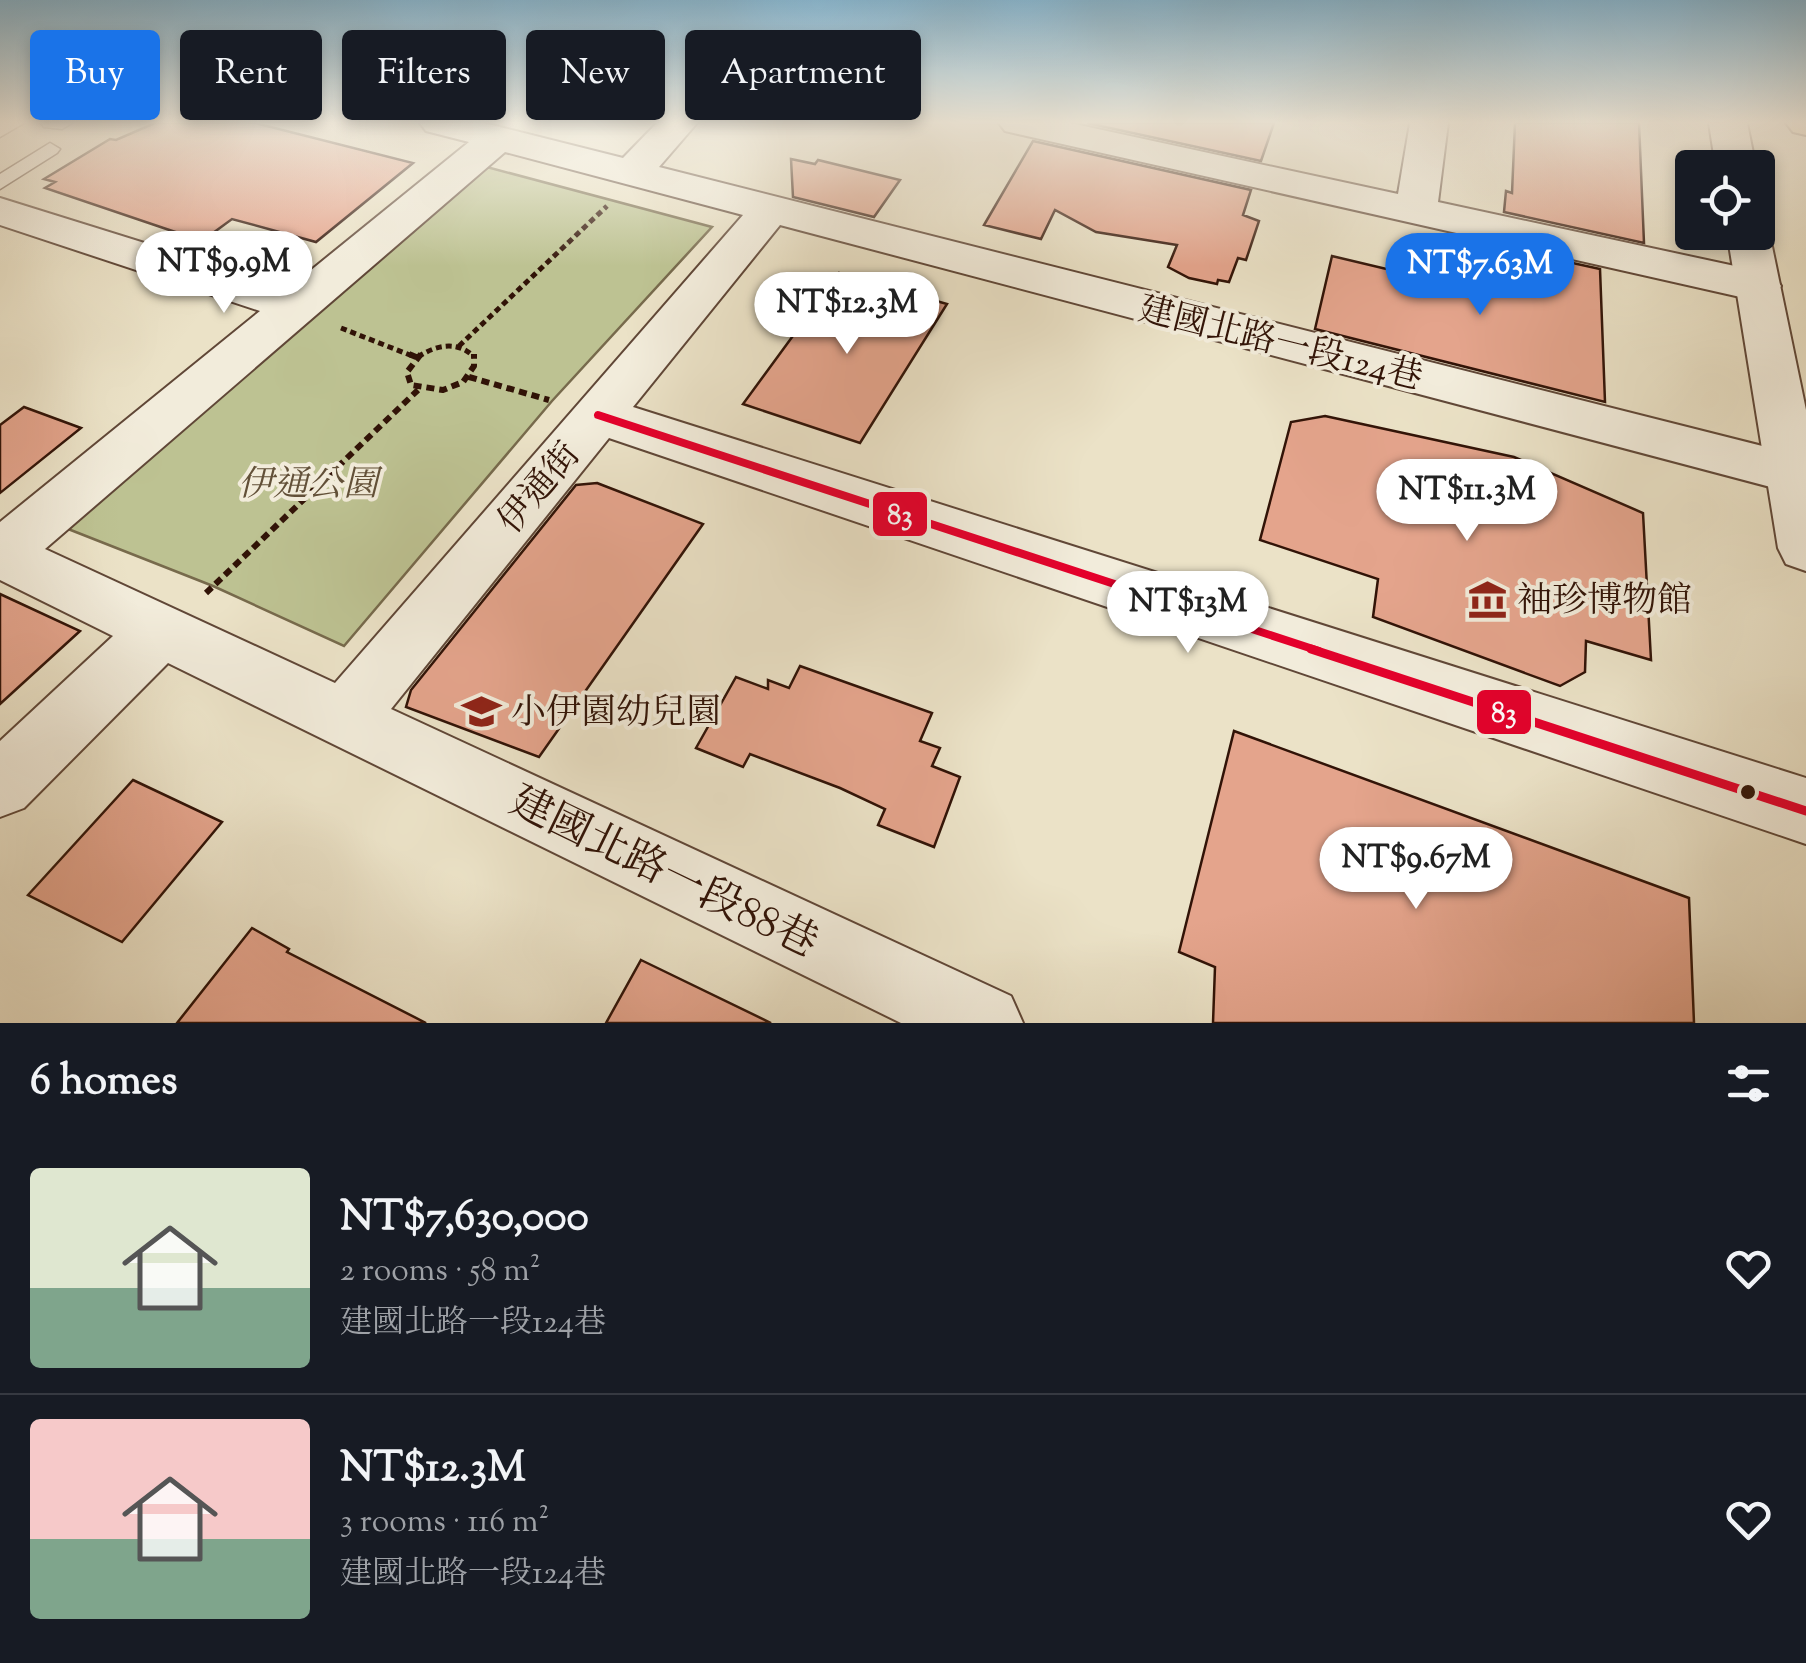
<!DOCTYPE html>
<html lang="en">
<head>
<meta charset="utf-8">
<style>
  :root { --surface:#171b24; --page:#242831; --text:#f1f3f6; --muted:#9ea1a6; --line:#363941; --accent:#1a73e8 }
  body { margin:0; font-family:"Sorts Mill Goudy","Noto Serif TC",serif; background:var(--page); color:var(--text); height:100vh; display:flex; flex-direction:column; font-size:38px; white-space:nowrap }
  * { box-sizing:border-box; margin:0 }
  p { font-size:32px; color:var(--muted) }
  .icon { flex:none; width:55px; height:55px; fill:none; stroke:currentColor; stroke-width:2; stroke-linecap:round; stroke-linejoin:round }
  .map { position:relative; height:1023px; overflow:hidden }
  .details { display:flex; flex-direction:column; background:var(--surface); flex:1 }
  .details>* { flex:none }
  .hud { position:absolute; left:30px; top:30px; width:1000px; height:90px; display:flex; gap:20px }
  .fabs { position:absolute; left:1675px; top:150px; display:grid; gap:20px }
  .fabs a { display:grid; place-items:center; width:100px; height:100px; border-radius:10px; background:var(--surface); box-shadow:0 5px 15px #0003; font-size:50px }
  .price { position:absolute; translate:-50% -85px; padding:0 22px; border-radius:35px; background:#fff; color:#222; font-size:32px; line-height:65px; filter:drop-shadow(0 2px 5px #0008) }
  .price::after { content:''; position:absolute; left:50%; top:60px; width:30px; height:22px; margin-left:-15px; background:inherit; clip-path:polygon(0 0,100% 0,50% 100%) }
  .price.active { background:var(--accent); color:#fff }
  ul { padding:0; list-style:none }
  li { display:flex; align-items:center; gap:30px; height:250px; padding:0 30px }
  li+li { border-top:2px solid var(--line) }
  li span { display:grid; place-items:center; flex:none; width:280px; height:200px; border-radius:10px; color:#555 }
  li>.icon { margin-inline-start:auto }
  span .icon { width:120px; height:120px; fill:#fffc; stroke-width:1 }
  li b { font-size:42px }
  h2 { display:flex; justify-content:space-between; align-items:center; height:120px; padding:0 30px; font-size:42px }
  .chip { padding:0 35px; border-radius:10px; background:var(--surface); box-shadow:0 5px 15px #0003; font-size:35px; line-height:90px }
  .chip.active { background:var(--accent); color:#fff }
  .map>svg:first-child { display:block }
</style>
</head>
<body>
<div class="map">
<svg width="1806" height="1023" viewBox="0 0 1806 1023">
  <rect width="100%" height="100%" fill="#ebe2c7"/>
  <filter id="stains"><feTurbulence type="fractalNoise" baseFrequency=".002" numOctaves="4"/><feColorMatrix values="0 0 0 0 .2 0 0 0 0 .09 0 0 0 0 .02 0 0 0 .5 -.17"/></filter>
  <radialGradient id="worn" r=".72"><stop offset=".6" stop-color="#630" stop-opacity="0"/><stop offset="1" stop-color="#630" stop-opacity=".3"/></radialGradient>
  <path fill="#bdc292" stroke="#776a4c" stroke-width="2.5" d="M 483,166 L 712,227 L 552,401 L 344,646 L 213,586 L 58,525 Z"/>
  <path fill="#e4a48c" stroke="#311307" stroke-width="2.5" d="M 155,123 L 255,123 L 413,163 L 316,242 L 232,219 L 202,241 L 45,188 L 55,182 L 44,179 L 110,139 L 116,140 Z
    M 1087,123 L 1274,123 L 1261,161 Z
    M 1515,123 L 1639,123 L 1644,243 L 1504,212 L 1506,191 L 1512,193 Z
    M 1033,141 L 1251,190 L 1243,215 L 1259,221 L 1246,260 L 1238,258 L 1229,282 L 1218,280 L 1217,284 L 1189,278 L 1168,267 L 1177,245 L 1096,232 L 1055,210 L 1041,239 L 984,225 Z
    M 791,159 L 815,164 L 818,160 L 900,180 L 874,217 L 793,197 Z
    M 1500,247 L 1600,269 L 1605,402 L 1315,329 L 1332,256 L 1420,277 L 1421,270 L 1495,287 Z
    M 839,273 L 947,304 L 860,443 L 743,404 Z
    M 24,407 L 81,428 L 0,493 L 0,425 Z
    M 1325,416 L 1514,457 L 1643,513 L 1651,660 L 1586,641 L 1585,672 L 1560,686 L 1373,617 L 1378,579 L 1260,540 L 1291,422 Z
    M 597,483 L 703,524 L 539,757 L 406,707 L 411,690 L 576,485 Z
    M 0,594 L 80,631 L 0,704 Z
    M 800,666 L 932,713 L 920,741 L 940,748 L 932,766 L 960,777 L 934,847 L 878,825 L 885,809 L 840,788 L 750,754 L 743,767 L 696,748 L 736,677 L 768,689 L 768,680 L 789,688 Z
    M 1234,731 L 1689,898 L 1694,1023 L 1213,1023 L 1215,967 L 1179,952 Z
    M 133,780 L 222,822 L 122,942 L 28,895 Z
    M 252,928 L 289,949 L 287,952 L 426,1023 L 177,1023 Z
    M 641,960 L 771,1023 L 606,1023 Z"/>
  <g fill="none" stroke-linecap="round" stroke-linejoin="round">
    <defs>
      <path id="service" d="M 0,123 L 24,123 L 0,137 Z
        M 41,123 L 72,123 L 62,129 L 44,127 Z
        M 50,143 L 60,149 L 57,153 L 0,189 L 0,174 Z"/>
      <path id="minor" d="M 420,123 L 484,123 L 623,158 L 657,123 L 697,123 L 659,167 L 1806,457 L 1806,489 L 1793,493 L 780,225 L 633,407 L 1806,778 L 1806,844 L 609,438 L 391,709 L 1011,996 L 1023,1023 L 901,1023 L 168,663 L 24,808 L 0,817 L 0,741 L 113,636 L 0,580 L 0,522 L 260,311 L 0,225 L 0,198 L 289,288 L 469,142 L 426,131 ZM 505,152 L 743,215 L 335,683 L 45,549 Z
        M 999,123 L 1070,123 L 1398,194 L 1410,123 L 1448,123 L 1438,202 L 1758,271 L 1774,276 L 1781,286 L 1774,296 L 1758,301 L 1018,134 L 1005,131 Z"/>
      <path id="tertiary" d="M 1709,123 L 1747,123 L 1756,168 L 1716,168 Z
        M 1758,221 L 1769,232 L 1806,410 L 1806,571 L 1786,564 L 1778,548 L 1727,232 L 1758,232 Z"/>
      <path id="trunk" d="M 1786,123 L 1806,123 L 1806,135 L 1793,132 Z"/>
    </defs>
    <use href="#service" stroke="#604737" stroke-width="3"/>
    <use href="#minor" stroke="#604737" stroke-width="4"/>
    <use href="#tertiary" stroke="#604737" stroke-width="4"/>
    <use href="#trunk" stroke="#311307" stroke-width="4"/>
    <path stroke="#311307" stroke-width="5" stroke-dasharray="6 4" stroke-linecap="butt" d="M 341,328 L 415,357
      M 459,346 L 607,206
      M 418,357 C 437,344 459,341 474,357"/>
    <path stroke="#311307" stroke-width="6" stroke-dasharray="8 5" stroke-linecap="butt" d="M 409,354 L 416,357
      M 421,354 L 407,372 L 411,385 L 443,390 L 463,382 L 474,366 L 474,354
      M 469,377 L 549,400
      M 206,593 L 418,390"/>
    <use href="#service" fill="#f2ecdb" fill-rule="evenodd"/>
    <use href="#minor" fill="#f2ecdb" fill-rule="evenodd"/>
    <use href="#tertiary" fill="#f2ecdb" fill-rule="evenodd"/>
    <use href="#trunk" fill="#e6c184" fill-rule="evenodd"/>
    <defs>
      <path id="bus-1-far1" d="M 598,415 L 1319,651"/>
      <path id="bus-1" d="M 1311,649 L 1806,811"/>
    </defs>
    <use href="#bus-1-far1" stroke="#f2ecdb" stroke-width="15"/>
    <use href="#bus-1" stroke="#f2ecdb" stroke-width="16"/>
    <use href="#bus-1-far1" stroke="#e4002b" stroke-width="8"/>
    <use href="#bus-1" stroke="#e4002b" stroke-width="9"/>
  </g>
  <linearGradient id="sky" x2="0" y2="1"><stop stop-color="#88b8d3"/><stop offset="0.46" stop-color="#f6f2e6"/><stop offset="1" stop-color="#f6f2e6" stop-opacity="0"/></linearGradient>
  <rect width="1806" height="266" fill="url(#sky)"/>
  <defs>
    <symbol id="museum-bare" viewBox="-9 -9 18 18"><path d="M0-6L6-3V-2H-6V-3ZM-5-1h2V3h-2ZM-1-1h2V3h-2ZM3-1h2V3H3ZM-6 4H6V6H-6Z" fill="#8f2418" stroke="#f2ecdb" stroke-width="2.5" paint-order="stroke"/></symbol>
    <symbol id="school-bare" viewBox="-9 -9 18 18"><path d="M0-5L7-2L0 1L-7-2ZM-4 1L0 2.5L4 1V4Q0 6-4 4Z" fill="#8f2418" stroke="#f2ecdb" stroke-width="2.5" paint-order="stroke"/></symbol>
  </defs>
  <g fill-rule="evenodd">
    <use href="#museum-bare" x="1460" y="572" width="55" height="55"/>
    <use href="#school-bare" x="454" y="684" width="55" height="55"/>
  </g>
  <circle fill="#311307" stroke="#f2ecdb" stroke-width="4" cx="1748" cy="792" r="9"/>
  <g text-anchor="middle" stroke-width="8" stroke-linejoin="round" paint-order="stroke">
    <g font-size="35" fill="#311307" stroke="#f2ecdb">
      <text transform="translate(1281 342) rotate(14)" y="12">建國北路一段124巷</text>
      <text transform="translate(538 487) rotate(-50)" y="12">伊通街</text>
    </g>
    <g font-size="35" font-style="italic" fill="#625038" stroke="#f2ecdb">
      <text x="308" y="495">伊通公園</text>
    </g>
    <g font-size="35" fill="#311307" stroke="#f2ecdb" text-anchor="start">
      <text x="1517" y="611">袖珍博物館</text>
      <text x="511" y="723">小伊園幼兒園</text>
    </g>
    <g font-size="42" fill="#311307" stroke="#f2ecdb">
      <text transform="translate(665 870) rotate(26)" y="15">建國北路一段88巷</text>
    </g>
  </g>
  <g stroke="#f2ecdb" stroke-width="4">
    <rect x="871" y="490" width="58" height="48" rx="10" fill="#e4002b"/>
    <rect x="1475" y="688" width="58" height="48" rx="10" fill="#e4002b"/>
  </g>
  <g font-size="28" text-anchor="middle" font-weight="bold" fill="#fff">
    <text x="900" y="524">83</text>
    <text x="1504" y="722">83</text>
  </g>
  <rect width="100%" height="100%" filter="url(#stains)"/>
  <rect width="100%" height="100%" fill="url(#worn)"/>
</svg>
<div class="fabs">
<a><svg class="icon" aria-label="locate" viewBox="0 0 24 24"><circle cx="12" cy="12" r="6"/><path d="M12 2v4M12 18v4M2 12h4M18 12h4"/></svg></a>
</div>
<b class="price" style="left:224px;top:316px">NT$9.9M</b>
<b class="price active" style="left:1480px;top:318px">NT$7.63M</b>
<b class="price" style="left:847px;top:357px">NT$12.3M</b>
<b class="price" style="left:1467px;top:544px">NT$11.3M</b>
<b class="price" style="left:1188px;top:656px">NT$13M</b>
<b class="price" style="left:1416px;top:912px">NT$9.67M</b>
<div class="hud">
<a class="chip active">Buy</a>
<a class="chip">Rent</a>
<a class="chip">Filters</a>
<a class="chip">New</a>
<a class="chip">Apartment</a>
</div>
</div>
<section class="details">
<h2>6 homes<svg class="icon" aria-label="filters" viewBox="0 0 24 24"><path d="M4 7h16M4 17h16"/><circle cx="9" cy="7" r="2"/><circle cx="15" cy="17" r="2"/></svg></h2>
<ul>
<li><span style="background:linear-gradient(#dfe7d0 60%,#7fa58c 0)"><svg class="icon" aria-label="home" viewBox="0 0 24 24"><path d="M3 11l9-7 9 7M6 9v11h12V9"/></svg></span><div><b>NT$7,630,000</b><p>2 rooms · 58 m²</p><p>建國北路一段124巷</p></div><svg class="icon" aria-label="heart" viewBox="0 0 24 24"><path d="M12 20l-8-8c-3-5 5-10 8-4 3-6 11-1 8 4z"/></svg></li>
<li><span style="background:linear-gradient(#f6c9c9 60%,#7fa58c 0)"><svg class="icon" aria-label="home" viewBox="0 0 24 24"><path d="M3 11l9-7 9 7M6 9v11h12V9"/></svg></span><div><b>NT$12.3M</b><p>3 rooms · 116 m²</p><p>建國北路一段124巷</p></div><svg class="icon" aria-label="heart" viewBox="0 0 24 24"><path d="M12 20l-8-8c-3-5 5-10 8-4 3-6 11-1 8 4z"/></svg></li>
</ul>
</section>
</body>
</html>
